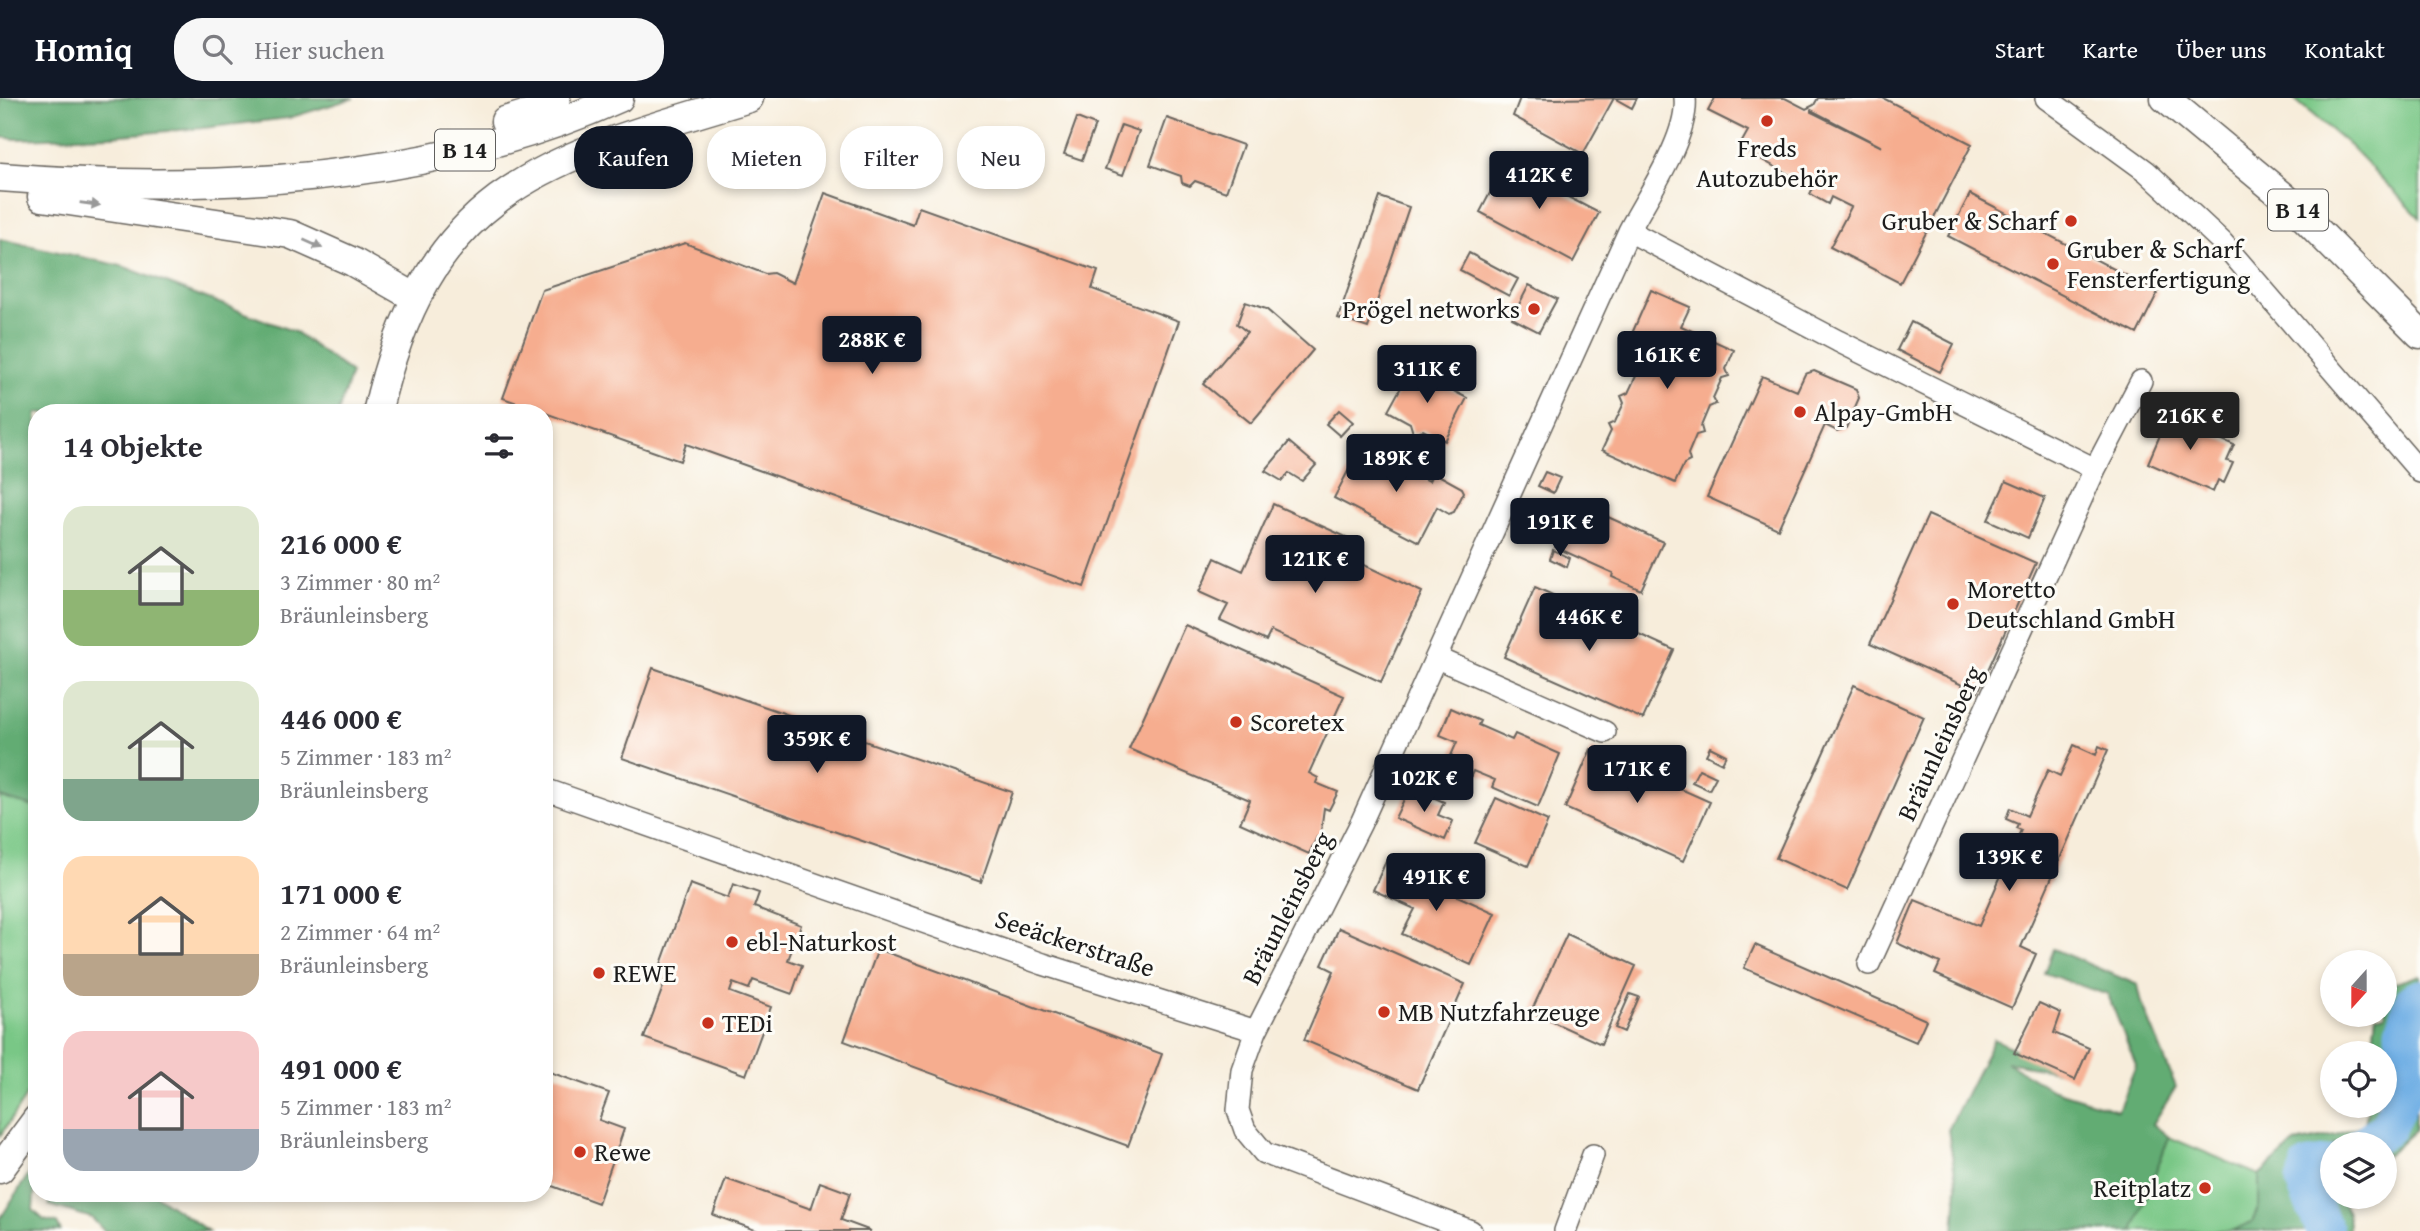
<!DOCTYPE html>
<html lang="de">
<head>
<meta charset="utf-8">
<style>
  :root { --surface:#fff; --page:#f7f7f7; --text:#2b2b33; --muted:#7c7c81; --accent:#111827 }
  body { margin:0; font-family:"Gentium Book Plus",serif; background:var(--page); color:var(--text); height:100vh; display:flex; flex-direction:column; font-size:26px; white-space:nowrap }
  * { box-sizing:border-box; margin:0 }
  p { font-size:23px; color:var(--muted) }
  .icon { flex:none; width:38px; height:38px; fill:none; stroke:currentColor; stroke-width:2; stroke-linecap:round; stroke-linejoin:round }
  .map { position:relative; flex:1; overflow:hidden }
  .drawer { position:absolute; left:28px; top:306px; width:525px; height:798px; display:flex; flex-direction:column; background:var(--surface); border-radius:28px; box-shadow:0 4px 10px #0003 }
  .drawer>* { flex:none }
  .guide { position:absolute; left:574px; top:28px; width:665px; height:63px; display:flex; gap:14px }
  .needle { width:46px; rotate:201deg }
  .tools { position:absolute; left:2320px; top:852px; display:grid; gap:14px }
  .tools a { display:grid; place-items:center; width:77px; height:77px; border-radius:50%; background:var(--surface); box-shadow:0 4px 10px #0003; font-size:35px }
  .price { position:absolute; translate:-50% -60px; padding:0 16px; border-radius:7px; background:var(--accent); color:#fff; font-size:23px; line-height:46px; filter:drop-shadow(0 2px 4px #0008) }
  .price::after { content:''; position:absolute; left:50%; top:42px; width:21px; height:16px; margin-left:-10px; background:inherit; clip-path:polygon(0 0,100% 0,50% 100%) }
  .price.selected { background:#222; color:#fff }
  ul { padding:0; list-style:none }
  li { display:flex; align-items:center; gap:21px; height:175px; padding:0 35px }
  li span { display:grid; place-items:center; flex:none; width:196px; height:140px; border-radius:21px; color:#555 }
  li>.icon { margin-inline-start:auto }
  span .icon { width:84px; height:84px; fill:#fffc; stroke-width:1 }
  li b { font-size:30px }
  h2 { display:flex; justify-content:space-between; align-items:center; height:84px; padding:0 35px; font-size:30px }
  .chip { padding:0 24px; border-radius:28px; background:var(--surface); box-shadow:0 4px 10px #0003; font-size:24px; line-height:63px }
  .chip.selected { background:var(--accent); color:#fff }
  header { display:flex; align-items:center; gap:42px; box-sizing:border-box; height:98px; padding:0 35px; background:var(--accent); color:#fff }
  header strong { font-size:33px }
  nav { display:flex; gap:38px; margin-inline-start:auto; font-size:24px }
  .search { width:490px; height:63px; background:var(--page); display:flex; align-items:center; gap:18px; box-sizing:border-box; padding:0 24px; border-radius:28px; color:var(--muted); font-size:26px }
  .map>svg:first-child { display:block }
</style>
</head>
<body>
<header>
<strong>Homiq</strong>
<div class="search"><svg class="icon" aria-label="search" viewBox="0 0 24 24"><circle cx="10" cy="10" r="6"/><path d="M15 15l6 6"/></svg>Hier suchen</div>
<nav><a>Start</a><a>Karte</a><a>Über uns</a><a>Kontakt</a></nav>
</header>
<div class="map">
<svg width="2420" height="1133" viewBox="0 0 2420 1133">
  <rect width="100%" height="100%" fill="#fdfcf7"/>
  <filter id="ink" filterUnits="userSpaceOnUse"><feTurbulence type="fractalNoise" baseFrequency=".0143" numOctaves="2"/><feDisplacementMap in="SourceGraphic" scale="14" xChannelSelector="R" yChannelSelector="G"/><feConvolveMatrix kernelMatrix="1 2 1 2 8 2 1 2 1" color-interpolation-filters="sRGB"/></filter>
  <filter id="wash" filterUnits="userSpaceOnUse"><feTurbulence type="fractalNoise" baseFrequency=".00686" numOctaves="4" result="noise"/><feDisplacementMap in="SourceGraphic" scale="28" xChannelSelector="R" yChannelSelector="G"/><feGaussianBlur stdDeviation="1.57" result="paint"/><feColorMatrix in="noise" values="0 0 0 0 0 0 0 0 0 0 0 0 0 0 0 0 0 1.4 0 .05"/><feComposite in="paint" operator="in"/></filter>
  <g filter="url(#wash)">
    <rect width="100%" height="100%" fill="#f7eddb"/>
    <path fill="#79c786" stroke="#4a7251" stroke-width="2" d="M 2293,0 L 2420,0 L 2420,120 L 2350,48 Z
      M 0,683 L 37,695 L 37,981 L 0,1038 Z
      M 2420,877 L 2420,958 L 2415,970 L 2415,1032 L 2385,1059 L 2385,1046 L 2333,1046 L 2333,1099 L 2340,1099 L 2348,1115 L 2349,1133 L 2133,1133 L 2169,1039 L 2259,1077 L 2295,1045 L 2337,1037 L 2365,1026 L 2368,1008 L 2385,1008 L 2385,956 L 2373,955 L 2372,953 L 2376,917 L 2385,917 L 2385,894 L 2389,887 Z"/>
    <path fill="#62ac73" stroke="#3f6448" stroke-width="2" d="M 0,0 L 354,0 L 289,20 L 203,30 L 111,38 L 16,41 L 0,39 Z
      M 0,141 L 122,168 L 295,234 L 351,275 L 338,315 L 37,315 L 37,710 L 0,699 Z
      M 2053,851 L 2138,887 L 2142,905 L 2176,989 L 2153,1026 L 2169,1039 L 2133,1133 L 1954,1133 L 1957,1088 L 1948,1032 L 1994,941 L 2062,974 L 2006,964 L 2051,991 L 2118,1012 L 2136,967 L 2108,897 L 2044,875 Z
      M 2420,877 L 2420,958 L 2415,970 L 2415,1032 L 2385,1059 L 2385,1046 L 2333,1046 L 2333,1099 L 2340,1099 L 2348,1115 L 2349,1133 L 2231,1133 L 2252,1124 L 2259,1108 L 2259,1077 L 2295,1045 L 2337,1037 L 2365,1026 L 2368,1008 L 2385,1008 L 2385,956 L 2373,955 L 2372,953 L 2376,917 L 2385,917 L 2385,894 L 2389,887 Z
      M 37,1063 L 33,1112 L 44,1122 L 57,1125 L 61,1133 L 0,1133 L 0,1121 Z
      M 50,1096 L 154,1096 L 208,1133 L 104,1133 L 92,1120 L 49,1107 Z"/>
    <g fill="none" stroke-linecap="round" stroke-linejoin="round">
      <path stroke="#72b0e5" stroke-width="37" d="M 2364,1046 L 2388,1029 L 2406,989 L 2404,933 L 2413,903 L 2420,900
        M 2325,1133 L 2304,1084 L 2309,1069 L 2333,1066"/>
    </g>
    <g id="blocks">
      <path fill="#f6ad8f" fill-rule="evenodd" d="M 1520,0 L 1555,1 L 1614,0 L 1583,56 L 1513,18 Z
        M 1614,0 L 1637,0 L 1632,10 Z
        M 1715,0 L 1785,0 L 1806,11 L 1814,7 L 1818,0 L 1883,0 L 1972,46 L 1900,185 L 1830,149 L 1851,109 L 1831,99 L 1828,106 L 1810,96 L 1813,90 L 1739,49 L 1748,33 L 1708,13 ZM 1811,12 L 1882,49 L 1811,14 Z
        M 1077,20 L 1095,27 L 1082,62 L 1064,56 Z
        M 1167,20 L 1243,47 L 1226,94 L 1195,83 L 1190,88 L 1182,85 L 1181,78 L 1150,67 Z
        M 1121,27 L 1139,33 L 1123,77 L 1105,71 Z
        M 1510,57 L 1527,66 L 1522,75 L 1599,115 L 1573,164 L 1480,114 Z
        M 825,95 L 913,127 L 919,109 L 1098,173 L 1092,191 L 1179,223 L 1084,489 L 686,346 L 680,363 L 503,300 L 542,192 L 685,145 L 765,176 L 773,175 L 793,185 Z
        M 1970,96 L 2158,194 L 2137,236 L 1948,138 Z
        M 1380,99 L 1409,109 L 1368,230 L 1338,220 Z
        M 1469,155 L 1518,181 L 1509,198 L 1460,172 Z
        M 1529,187 L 1557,201 L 1539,234 L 1512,220 Z
        M 1651,192 L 1690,209 L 1681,228 L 1734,252 L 1726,271 L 1729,278 L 1722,280 L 1713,300 L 1716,306 L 1709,309 L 1701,328 L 1703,335 L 1696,337 L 1688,356 L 1690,363 L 1684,366 L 1675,385 L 1602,352 L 1611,333 L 1608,327 L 1615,324 L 1624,305 L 1621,298 L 1628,295 L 1637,276 L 1634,270 L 1641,267 L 1649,249 L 1630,240 Z
        M 1245,204 L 1266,211 L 1313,252 L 1251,325 L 1203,286 L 1247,234 L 1237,226 Z
        M 1911,224 L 1954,246 L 1940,274 L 1897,252 Z
        M 1411,271 L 1467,300 L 1445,343 L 1423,332 L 1413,335 L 1410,325 L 1388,313 Z
        M 1814,273 L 1856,291 L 1859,300 L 1846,330 L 1837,333 L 1825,327 L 1778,431 L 1707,399 L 1762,278 L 1797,293 L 1805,276 Z
        M 2162,309 L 2181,320 L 2180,323 L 2234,347 L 2227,363 L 2233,365 L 2224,385 L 2218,382 L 2213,394 L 2148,365 L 2161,335 L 2150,329 Z
        M 1339,312 L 1353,324 L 1340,338 L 1326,326 Z
        M 1289,344 L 1316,367 L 1302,383 L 1289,375 L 1282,383 L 1265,373 Z
        M 1361,348 L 1429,383 L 1433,374 L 1462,390 L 1464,394 L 1454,414 L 1449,416 L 1437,409 L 1419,444 L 1334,400 Z
        M 1545,374 L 1560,380 L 1553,395 L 1538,388 Z
        M 2006,383 L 2045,400 L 2028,440 L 1988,422 Z
        M 1575,404 L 1663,444 L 1641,492 L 1612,479 L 1613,475 L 1555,449 Z
        M 1273,406 L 1355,443 L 1347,459 L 1422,494 L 1381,584 L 1271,533 L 1266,543 L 1220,522 L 1228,507 L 1199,494 L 1215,460 L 1243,473 Z
        M 1928,417 L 2036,465 L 1978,594 L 1870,546 Z
        M 1553,452 L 1570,460 L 1567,469 L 1550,461 Z
        M 1535,489 L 1674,552 L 1643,621 L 1504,559 Z
        M 1185,527 L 1344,598 L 1309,675 L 1318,680 L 1316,685 L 1338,694 L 1329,712 L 1324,710 L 1320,740 L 1317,739 L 1309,756 L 1240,725 L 1250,702 L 1129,651 Z
        M 653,570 L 1012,694 L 981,784 L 622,660 Z
        M 1854,587 L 1924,619 L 1847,792 L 1776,760 Z
        M 1451,610 L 1480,623 L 1478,627 L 1512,642 L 1515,636 L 1560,656 L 1538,709 L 1492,689 L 1495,682 L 1473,673 L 1467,687 L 1443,676 L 1457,644 L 1440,637 Z
        M 2074,647 L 2096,657 L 2099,648 L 2108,652 L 2021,849 L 2036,856 L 2012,910 L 1935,876 L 1940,865 L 1897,845 L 1915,802 L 1979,828 L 2021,732 L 2016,730 L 2018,726 L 2006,721 L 2010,710 L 2027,718 L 2048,672 L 2060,678 Z
        M 1710,649 L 1726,657 L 1722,665 L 1706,657 Z
        M 1591,651 L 1710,704 L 1683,763 L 1565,710 Z
        M 1699,671 L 1716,679 L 1709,692 L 1692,684 Z
        M 1410,689 L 1444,704 L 1438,717 L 1453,723 L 1445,742 L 1395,720 Z
        M 1496,700 L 1548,723 L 1528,768 L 1475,745 Z
        M 1387,761 L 1446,787 L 1444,792 L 1495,815 L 1471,867 L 1402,836 L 1415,811 L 1373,792 Z
        M 690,786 L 728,800 L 733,786 L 759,795 L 754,809 L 801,827 L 788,862 L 802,867 L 792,896 L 753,882 L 749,891 L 733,885 L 730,894 L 771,909 L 746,977 L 644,940 L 669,873 L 660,869 Z
        M 1339,830 L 1465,886 L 1418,991 L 1304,942 L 1334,873 L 1322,867 Z
        M 1567,836 L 1636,868 L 1601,946 L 1531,914 Z
        M 1755,847 L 1926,922 L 1916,944 L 1744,870 Z
        M 878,851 L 1162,956 L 1128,1048 L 844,943 Z
        M 1630,896 L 1639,899 L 1624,934 L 1615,930 Z
        M 2039,905 L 2061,915 L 2054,935 L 2089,950 L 2075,982 L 2014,955 Z
        M 544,972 L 609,995 L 599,1022 L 624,1031 L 598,1105 L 544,1085 Z
        M 726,1081 L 811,1111 L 820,1084 L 850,1095 L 841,1122 L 871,1133 L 758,1133 L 713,1117 Z"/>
    </g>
  </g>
  <g filter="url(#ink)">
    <use href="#blocks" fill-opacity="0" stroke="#69655f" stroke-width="2"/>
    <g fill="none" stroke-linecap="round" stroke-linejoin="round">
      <defs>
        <path id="minor" d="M 2046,0 L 2146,73 L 2222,144 L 2420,374
          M 1629,133 L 1838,243 L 2095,371
          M 1437,560 L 1605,634
          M 544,691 L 1043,866 L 1256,933
          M 1869,866 L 2095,371 L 2141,283
          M 1471,1133 L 1264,1055 L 1245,1032 L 1238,1012 L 1242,972 L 1256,933 L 1361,725 L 1629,133 C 1647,98 1689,38 1685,0
          M 1565,1133 L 1593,1057"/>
        <path id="major" d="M 2165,0 L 2284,99 L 2420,236
          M 505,23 L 531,15 L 556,0
          M 0,79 C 203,95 432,85 619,0
          M 42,99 L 290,136 L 353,164 L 416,200
          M 377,315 C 429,86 547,61 749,0
          M 0,1071 L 37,1021"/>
      </defs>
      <use href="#minor" stroke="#69655f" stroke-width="24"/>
      <use href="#major" stroke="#69655f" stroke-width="31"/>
      <use href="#minor" stroke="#fff" stroke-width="21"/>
      <use href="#major" stroke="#fff" stroke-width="28"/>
    </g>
    <defs><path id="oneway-solid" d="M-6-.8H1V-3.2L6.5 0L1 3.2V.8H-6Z" transform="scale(1.75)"/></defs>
    <g fill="#999">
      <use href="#oneway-solid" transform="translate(90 106) rotate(8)"/>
      <use href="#oneway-solid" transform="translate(313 146) rotate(24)"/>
    </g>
  </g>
  <g fill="#c8321e" stroke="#fdfcf7" stroke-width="2.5">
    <circle cx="1767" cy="23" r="7"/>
    <circle cx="2071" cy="123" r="7"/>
    <circle cx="2053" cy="166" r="7"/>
    <circle cx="1534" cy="211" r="7"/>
    <circle cx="1800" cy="314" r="7"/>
    <circle cx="1953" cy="506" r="7"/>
    <circle cx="1236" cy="624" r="7"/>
    <circle cx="732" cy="844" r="7"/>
    <circle cx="599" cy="875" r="7"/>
    <circle cx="1384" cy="914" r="7"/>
    <circle cx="708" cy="925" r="7"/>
    <circle cx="580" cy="1054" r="7"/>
    <circle cx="2205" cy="1090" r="7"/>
  </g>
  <g text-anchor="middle" stroke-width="6" stroke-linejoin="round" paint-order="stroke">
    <g fill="#fdfcf7" stroke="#605f5e" stroke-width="2">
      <rect x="435" y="31.5" width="60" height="41" rx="5"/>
      <rect x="2268" y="91.5" width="60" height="41" rx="5"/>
    </g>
    <g font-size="24" font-weight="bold" fill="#1c1c1c">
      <text x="465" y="60">B 14</text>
      <text x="2298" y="120">B 14</text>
    </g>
    <g font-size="26" fill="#1c1c1c" stroke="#fdfcf7" text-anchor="start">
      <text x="1767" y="59" text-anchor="middle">Freds<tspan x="1767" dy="30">Autozubehör</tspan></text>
      <text x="2057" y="132" text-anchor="end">Gruber &amp; Scharf</text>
      <text x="2067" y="160">Gruber &amp; Scharf<tspan x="2067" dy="30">Fensterfertigung</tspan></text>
      <text x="1520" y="220" text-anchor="end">Prögel networks</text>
      <text x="1814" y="323">Alpay-GmbH</text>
      <text x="1967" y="500">Moretto<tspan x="1967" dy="30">Deutschland GmbH</tspan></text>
      <text x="1250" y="633">Scoretex</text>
      <text x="746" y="853">ebl-Naturkost</text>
      <text x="613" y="884">REWE</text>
      <text x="1398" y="923">MB Nutzfahrzeuge</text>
      <text x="722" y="934">TEDi</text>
      <text x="594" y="1063">Rewe</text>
      <text x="2191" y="1099" text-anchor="end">Reitplatz</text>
    </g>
    <g font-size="26" fill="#1c1c1c" stroke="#fdfcf7">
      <text transform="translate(1940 645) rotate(-65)" y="9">Bräunleinsberg</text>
      <text transform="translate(1287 810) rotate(-63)" y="9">Bräunleinsberg</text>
      <text transform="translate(1075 845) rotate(18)" y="9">Seeäckerstraße</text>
    </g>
  </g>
</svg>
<div class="tools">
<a><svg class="needle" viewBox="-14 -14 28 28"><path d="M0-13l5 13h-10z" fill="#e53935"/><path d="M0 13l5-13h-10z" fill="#7c7c81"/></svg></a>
<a><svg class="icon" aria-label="locate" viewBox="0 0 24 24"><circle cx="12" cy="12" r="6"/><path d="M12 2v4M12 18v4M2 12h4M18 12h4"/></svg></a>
<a><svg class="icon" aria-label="layers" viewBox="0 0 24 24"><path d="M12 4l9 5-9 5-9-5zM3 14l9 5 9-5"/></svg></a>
</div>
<b class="price" style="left:1539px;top:113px">412K €</b>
<b class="price" style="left:872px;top:278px">288K €</b>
<b class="price" style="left:1667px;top:293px">161K €</b>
<b class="price" style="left:1427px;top:307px">311K €</b>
<b class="price selected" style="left:2190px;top:354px">216K €</b>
<b class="price" style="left:1396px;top:396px">189K €</b>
<b class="price" style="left:1560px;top:460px">191K €</b>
<b class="price" style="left:1315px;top:497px">121K €</b>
<b class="price" style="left:1589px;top:555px">446K €</b>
<b class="price" style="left:817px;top:677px">359K €</b>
<b class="price" style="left:1637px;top:707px">171K €</b>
<b class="price" style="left:1424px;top:716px">102K €</b>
<b class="price" style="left:2009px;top:795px">139K €</b>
<b class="price" style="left:1436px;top:815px">491K €</b>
<div class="guide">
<a class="chip selected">Kaufen</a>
<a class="chip">Mieten</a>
<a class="chip">Filter</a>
<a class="chip">Neu</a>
</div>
<section class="drawer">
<h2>14 Objekte<svg class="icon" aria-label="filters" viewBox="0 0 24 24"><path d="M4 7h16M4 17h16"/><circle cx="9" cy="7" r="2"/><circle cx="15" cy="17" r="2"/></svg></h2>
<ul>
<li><span style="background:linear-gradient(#dfe7d0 60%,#8fb573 0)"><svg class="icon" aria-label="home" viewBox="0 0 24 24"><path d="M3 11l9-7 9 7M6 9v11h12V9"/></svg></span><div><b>216 000 €</b><p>3 Zimmer · 80 m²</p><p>Bräunleinsberg</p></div></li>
<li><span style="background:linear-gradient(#dfe7d0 70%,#7fa58c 0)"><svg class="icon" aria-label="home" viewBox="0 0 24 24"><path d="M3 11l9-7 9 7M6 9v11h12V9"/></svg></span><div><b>446 000 €</b><p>5 Zimmer · 183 m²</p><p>Bräunleinsberg</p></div></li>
<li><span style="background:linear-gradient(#ffd9b3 70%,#b9a48a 0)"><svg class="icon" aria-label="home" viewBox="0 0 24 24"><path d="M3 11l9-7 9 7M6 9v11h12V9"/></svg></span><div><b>171 000 €</b><p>2 Zimmer · 64 m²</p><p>Bräunleinsberg</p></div></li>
<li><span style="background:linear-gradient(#f6c9c9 70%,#9aa5b1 0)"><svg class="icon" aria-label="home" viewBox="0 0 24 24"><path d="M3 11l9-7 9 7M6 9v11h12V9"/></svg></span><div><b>491 000 €</b><p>5 Zimmer · 183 m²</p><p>Bräunleinsberg</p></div></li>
</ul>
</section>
</div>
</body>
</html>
